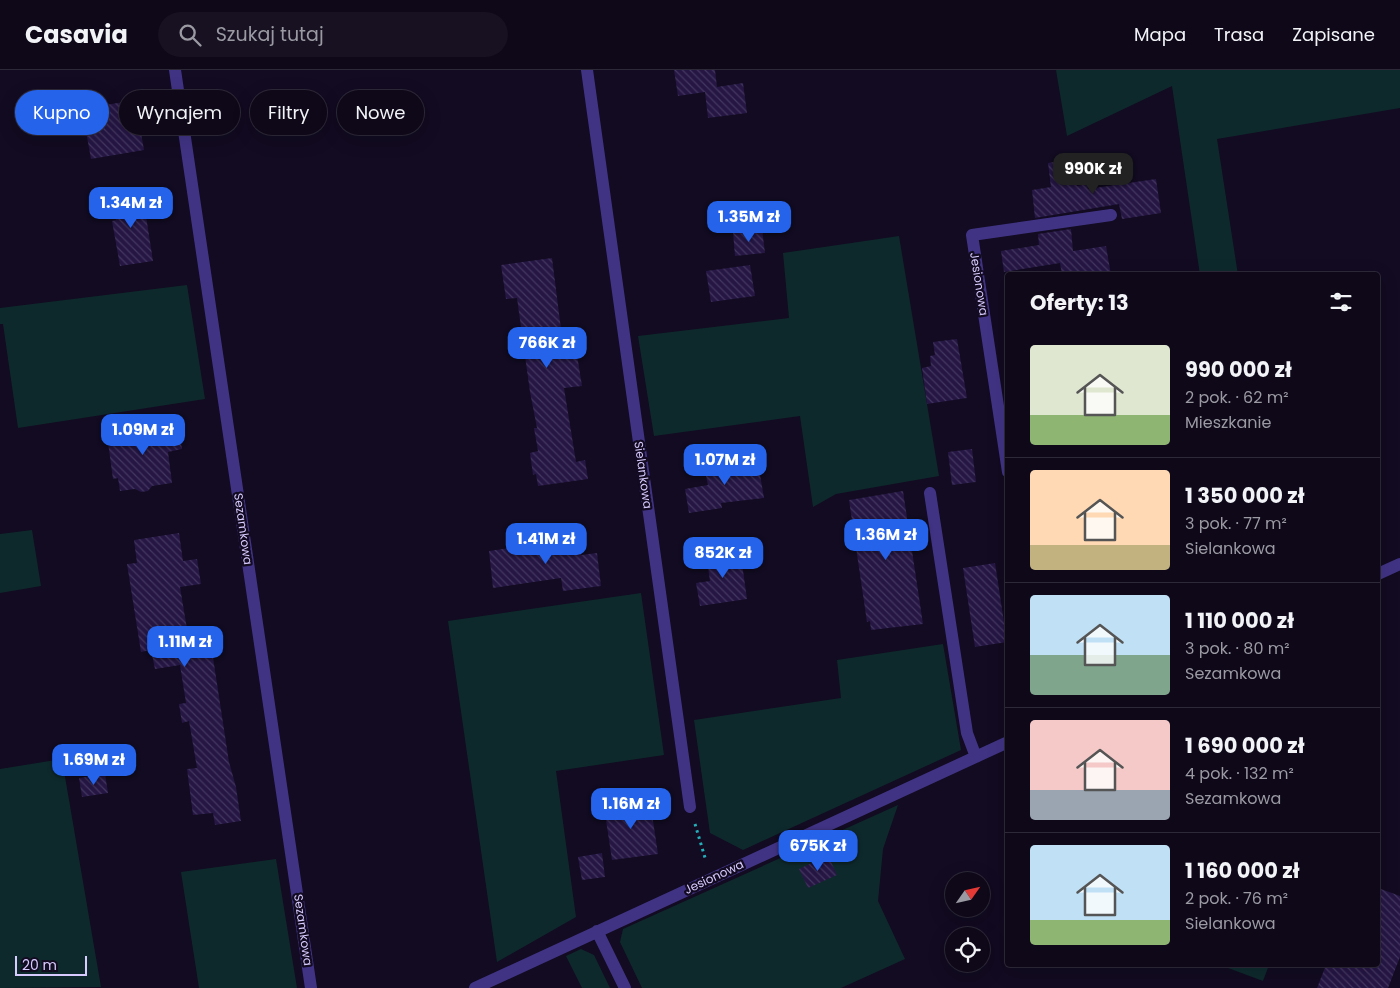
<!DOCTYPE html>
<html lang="pl">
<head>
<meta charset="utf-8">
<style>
  :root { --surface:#0e0819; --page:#171122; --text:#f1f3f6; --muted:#9b9aa2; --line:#2e2938; --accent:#2563eb }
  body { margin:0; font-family:Poppins,sans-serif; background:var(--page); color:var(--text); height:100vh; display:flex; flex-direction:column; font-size:19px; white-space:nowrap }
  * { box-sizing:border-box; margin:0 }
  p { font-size:16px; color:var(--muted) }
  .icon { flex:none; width:28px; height:28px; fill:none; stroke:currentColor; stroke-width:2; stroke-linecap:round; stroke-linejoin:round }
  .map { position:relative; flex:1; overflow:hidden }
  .sheet { position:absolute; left:1005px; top:202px; width:375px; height:695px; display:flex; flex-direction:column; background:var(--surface); border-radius:5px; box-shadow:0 5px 20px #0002,0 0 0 1px var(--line) }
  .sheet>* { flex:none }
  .banner { position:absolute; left:15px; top:20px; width:475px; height:45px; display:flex; gap:10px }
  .needle { width:32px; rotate:56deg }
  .controls { position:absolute; left:945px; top:802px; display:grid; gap:10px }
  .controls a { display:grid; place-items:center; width:45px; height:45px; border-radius:50%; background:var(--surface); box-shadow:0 5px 20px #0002,0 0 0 1px var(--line); font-size:25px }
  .scale { position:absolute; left:15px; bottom:12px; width:72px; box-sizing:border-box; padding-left:5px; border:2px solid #d8cbff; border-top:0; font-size:14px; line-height:18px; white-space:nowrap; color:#d8cbff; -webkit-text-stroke:4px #120b21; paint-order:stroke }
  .price { position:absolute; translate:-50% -42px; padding:0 11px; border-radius:10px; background:var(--accent); color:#fff; font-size:16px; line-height:32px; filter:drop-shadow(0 1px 2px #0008) }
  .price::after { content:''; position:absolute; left:50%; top:30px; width:15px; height:11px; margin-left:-8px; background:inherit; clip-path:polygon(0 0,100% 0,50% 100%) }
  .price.current { background:#222; color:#fff }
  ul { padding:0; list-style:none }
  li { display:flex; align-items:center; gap:15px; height:125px; padding:0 25px }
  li+li { border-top:1px solid var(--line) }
  li span { display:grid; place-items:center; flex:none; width:140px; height:100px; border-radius:5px; color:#555 }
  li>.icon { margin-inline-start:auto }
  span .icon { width:60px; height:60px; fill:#fffc; stroke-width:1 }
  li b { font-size:21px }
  h2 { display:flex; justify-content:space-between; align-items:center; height:60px; padding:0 25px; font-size:21px }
  .pill { padding:0 18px; border-radius:22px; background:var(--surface); box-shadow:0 5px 20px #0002,0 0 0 1px var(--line); font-size:18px; line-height:45px }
  .pill.current { background:var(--accent); color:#fff }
  header { display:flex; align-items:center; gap:30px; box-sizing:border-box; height:70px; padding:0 25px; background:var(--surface); border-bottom:1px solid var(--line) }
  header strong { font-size:24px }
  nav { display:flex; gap:28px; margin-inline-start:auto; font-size:18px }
  .search { width:350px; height:45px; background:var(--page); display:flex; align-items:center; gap:12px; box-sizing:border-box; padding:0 18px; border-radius:28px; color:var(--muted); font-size:19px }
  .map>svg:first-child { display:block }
</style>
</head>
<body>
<header>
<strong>Casavia</strong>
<div class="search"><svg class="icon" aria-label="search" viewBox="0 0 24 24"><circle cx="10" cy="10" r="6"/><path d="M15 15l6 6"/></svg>Szukaj tutaj</div>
<nav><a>Mapa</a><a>Trasa</a><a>Zapisane</a></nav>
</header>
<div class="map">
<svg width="1400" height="918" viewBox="0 0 1400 918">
  <defs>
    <pattern id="building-back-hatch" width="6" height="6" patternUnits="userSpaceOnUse" patternTransform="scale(1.25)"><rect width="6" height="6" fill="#251644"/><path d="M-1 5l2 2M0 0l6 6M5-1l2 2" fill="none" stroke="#443760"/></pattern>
  </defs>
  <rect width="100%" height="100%" fill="#120b21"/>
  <path fill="#0e292c" d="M 1056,0 L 1400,0 L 1400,38 L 1217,69 L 1238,205 L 1200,205 L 1172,16 L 1067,66 Z
    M 899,166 L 939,406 L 836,424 L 813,437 L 800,346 L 654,366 L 638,266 L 789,248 L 783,183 Z
    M 187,215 L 205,329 L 18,358 L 3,254 L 0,254 L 0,238 Z
    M 32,460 L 41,516 L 0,523 L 0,464 Z
    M 641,523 L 664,685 L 556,701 L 576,847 L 497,892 L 448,551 Z
    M 943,574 L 961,680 L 743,780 L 710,763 L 694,650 L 841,628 L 837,590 Z
    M 62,689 L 101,917 L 0,918 L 0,699 Z
    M 898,735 L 883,779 L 878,831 L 905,889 L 841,918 L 642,918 L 620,872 L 623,859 Z
    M 276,789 L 297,918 L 199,918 L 181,802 Z
    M 581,879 L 594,885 L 610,918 L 582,918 L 566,886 Z
    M 1220,895 L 1269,895 L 1263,911 Z"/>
  <path fill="url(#building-back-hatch)" d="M 674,0 L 715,0 L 717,17 L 743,13 L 747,43 L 708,48 L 705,22 L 678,26 Z
    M 135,30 L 144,80 L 91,89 L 82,39 Z
    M 1073,89 L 1077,116 L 1087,114 L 1088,119 L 1156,109 L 1161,143 L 1122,149 L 1119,134 L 1035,148 L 1032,120 L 1051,117 L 1048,93 Z
    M 138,118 L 142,146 L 146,146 L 153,191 L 120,196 L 112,151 L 116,150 L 112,122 Z
    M 762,159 L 765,183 L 735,186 L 733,162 Z
    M 1071,159 L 1073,181 L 1106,176 L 1111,205 L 1062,205 L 1060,193 L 1004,202 L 1001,181 L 1039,175 L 1038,164 Z
    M 552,188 L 562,267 L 574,266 L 582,316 L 564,318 L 576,392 L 585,390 L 588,409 L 538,416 L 536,404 L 533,405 L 530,383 L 538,381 L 534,358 L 537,358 L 530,322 L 517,228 L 506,229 L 501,195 Z
    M 750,195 L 755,226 L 711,232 L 706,201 Z
    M 957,269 L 967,328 L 927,334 L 922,298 L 931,296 L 930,286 L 935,285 L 933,272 Z
    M 154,354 L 154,358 L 178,354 L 182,379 L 168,382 L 172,413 L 152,416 L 148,421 L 141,422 L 135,419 L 120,421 L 118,408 L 113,409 L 107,365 L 127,362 L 126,358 Z
    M 972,379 L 976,412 L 952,415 L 948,382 Z
    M 737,383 L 739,401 L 759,399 L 764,428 L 721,433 L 722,438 L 689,443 L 685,419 L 708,415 L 706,406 L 715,405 L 712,387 Z
    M 903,421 L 923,554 L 871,560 L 870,551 L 867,552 L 849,430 Z
    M 179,463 L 183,491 L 197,489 L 201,514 L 180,517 L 189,571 L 210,568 L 229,692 L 236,717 L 241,751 L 215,755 L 213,743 L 193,745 L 187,699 L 197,698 L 189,651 L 182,653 L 179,634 L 186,633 L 180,595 L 155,599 L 151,580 L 141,582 L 127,494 L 137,493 L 134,470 Z
    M 579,468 L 581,485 L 597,483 L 601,516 L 563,521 L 561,508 L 493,518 L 489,481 Z
    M 740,479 L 747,529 L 700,536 L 696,513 L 710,511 L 706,484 Z
    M 995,493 L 1007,572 L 975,577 L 963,498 Z
    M 105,704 L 108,723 L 82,727 L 79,708 Z
    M 639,731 L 639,733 L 650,731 L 658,784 L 612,790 L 606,750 L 610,749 L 608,735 Z
    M 602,783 L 605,807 L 582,810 L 578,787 Z
    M 828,785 L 837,805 L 808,818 L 799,799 Z
    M 1378,818 L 1400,826 L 1400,887 L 1388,918 L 1317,918 L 1326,895 L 1376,895 L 1378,898 Z"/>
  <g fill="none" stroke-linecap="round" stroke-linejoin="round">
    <path stroke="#24afba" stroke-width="3" stroke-dasharray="2.5 4" stroke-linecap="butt" d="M 695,754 L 706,791"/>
    <path stroke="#413384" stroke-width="12" d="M 175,0 L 311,918
      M 587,0 L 690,737
      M 1008,402 L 972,165 L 1111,145
      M 930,423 L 967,663 L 976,687
      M 1378,504 L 1400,494
      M 597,861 L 625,918
      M 475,918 L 1008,672"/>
  </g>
  <g text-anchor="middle" stroke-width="4.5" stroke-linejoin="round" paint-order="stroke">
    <g font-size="12" fill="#d8cbff" stroke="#120b21">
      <text transform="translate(979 214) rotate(81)" y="4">Jesionowa</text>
      <text transform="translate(643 405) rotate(82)" y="4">Sielankowa</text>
      <text transform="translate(243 459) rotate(82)" y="4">Sezamkowa</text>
      <text transform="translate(714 807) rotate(-25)" y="4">Jesionowa</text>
      <text transform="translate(303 860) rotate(82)" y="4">Sezamkowa</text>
    </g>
  </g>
</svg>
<div class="controls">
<a><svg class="needle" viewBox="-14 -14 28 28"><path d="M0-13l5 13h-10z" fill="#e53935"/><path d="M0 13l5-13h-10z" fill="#9b9aa2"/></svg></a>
<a><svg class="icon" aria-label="locate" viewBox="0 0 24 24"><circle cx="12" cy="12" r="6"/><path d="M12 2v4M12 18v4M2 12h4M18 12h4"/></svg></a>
</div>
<div class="scale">20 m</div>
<b class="price current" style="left:1093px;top:125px">990K zł</b>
<b class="price" style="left:131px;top:159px">1.34M zł</b>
<b class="price" style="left:749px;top:173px">1.35M zł</b>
<b class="price" style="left:547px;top:299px">766K zł</b>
<b class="price" style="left:143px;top:386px">1.09M zł</b>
<b class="price" style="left:725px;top:416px">1.07M zł</b>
<b class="price" style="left:886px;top:491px">1.36M zł</b>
<b class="price" style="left:546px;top:495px">1.41M zł</b>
<b class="price" style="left:723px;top:509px">852K zł</b>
<b class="price" style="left:185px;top:598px">1.11M zł</b>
<b class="price" style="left:94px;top:716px">1.69M zł</b>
<b class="price" style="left:631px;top:760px">1.16M zł</b>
<b class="price" style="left:818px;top:802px">675K zł</b>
<div class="banner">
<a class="pill current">Kupno</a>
<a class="pill">Wynajem</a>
<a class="pill">Filtry</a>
<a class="pill">Nowe</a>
</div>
<section class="sheet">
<h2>Oferty: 13<svg class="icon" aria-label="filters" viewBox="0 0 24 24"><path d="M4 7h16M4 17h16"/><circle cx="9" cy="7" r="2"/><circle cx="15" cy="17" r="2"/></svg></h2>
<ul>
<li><span style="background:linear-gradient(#dfe7d0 70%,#8fb573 0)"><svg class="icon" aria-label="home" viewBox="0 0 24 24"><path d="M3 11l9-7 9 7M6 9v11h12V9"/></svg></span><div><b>990 000 zł</b><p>2 pok. · 62 m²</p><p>Mieszkanie</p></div></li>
<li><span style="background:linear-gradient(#ffd9b3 75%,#c2b280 0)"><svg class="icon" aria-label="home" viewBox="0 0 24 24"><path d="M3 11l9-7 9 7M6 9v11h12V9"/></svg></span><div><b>1 350 000 zł</b><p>3 pok. · 77 m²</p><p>Sielankowa</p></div></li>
<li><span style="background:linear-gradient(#bfe0f5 60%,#7fa58c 0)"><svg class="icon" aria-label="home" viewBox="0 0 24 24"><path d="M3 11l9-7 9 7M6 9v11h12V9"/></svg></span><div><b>1 110 000 zł</b><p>3 pok. · 80 m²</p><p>Sezamkowa</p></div></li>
<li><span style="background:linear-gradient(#f6c9c9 70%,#9aa5b1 0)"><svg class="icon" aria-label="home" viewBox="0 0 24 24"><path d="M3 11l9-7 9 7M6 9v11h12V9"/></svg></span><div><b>1 690 000 zł</b><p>4 pok. · 132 m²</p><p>Sezamkowa</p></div></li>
<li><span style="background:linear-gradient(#bfe0f5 75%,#8fb573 0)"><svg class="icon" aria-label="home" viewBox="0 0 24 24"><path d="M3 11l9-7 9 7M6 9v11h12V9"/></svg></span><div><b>1 160 000 zł</b><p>2 pok. · 76 m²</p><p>Sielankowa</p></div></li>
</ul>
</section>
</div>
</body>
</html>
